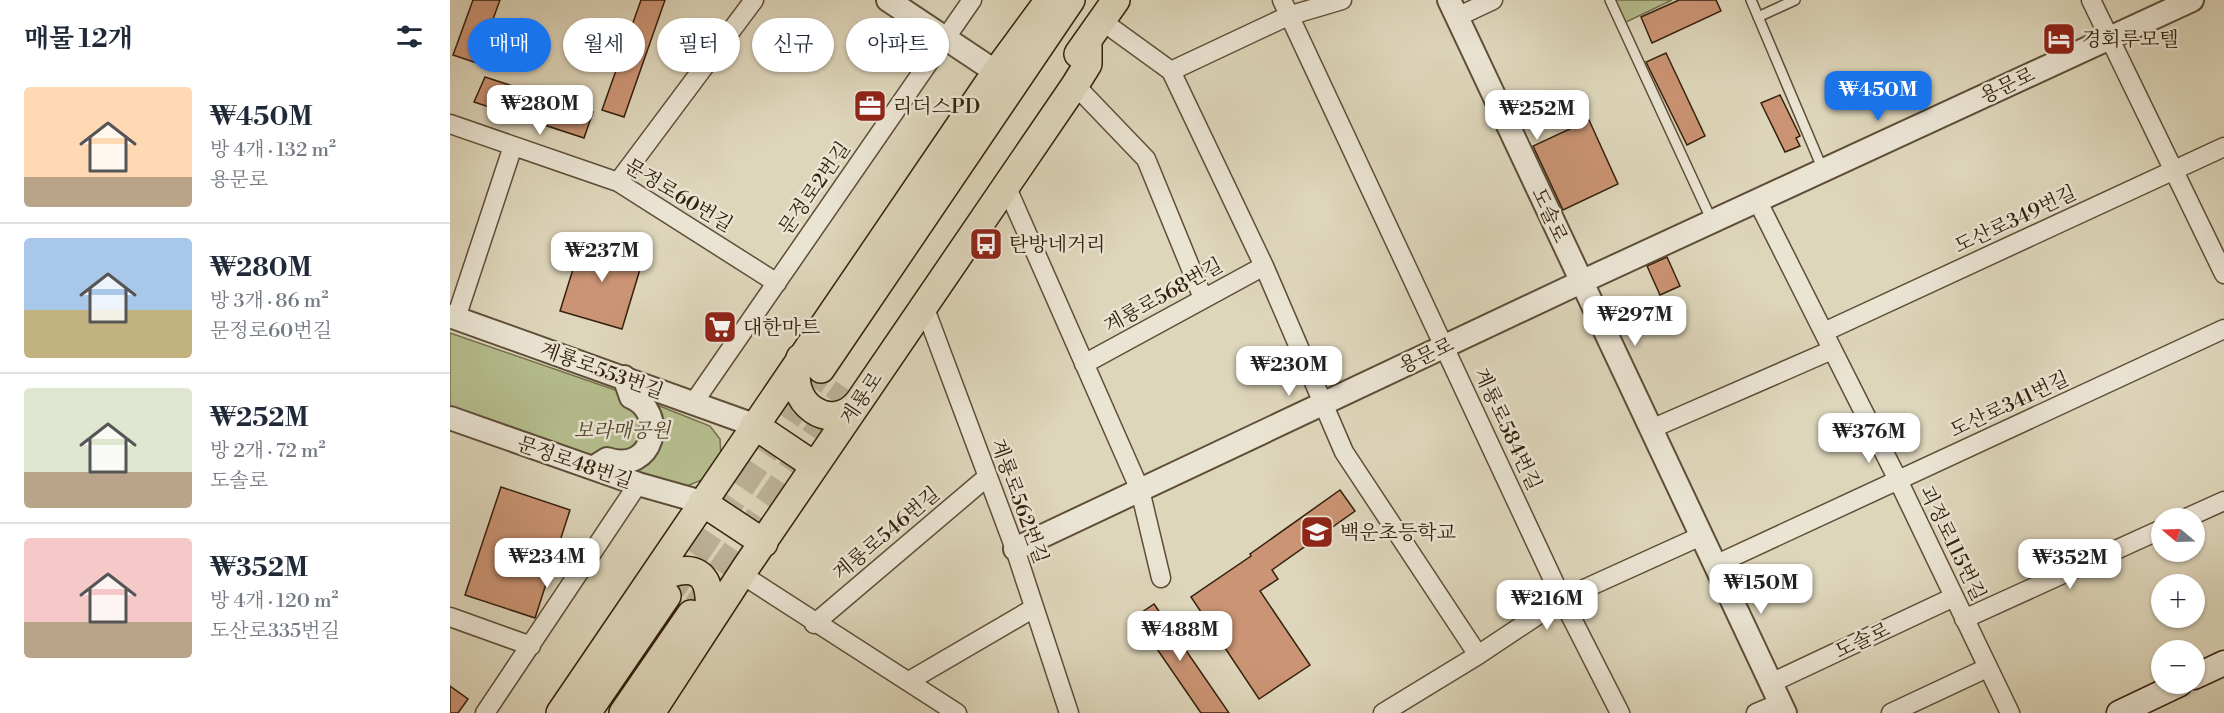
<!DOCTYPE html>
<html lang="ko">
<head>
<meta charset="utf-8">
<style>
  :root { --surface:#fff; --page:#f6f6f7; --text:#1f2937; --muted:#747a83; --line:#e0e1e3; --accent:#1a73e8 }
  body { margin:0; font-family:"Libre Bodoni","Noto Serif KR",serif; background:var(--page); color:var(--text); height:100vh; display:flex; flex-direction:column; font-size:22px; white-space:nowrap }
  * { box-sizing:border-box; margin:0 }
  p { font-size:20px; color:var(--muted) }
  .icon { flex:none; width:33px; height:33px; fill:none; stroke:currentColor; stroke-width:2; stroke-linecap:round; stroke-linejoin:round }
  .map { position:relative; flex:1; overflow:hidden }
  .sheet { display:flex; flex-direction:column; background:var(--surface); width:450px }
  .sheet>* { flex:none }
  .hud { position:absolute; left:18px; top:18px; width:570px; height:54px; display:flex; gap:12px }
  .needle { width:39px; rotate:289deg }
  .fabs { position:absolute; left:1701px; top:508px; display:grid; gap:12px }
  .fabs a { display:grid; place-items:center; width:54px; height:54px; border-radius:50%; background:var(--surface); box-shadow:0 2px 4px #0004; font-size:30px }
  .price { position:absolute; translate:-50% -51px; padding:0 14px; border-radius:12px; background:#fff; color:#222; font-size:20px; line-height:39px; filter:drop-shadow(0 2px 3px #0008) }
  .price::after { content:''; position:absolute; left:50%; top:36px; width:18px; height:14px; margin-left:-9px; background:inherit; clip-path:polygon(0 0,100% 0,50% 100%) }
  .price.current { background:var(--accent); color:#fff }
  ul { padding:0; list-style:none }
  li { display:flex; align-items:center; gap:18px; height:150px; padding:0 24px }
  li+li { border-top:2px solid var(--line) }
  li span { display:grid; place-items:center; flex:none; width:168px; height:120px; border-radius:6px; color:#555 }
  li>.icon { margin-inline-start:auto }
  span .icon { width:72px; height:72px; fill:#fffc; stroke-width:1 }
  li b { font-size:26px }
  h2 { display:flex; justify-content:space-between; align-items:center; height:72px; padding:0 24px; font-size:26px }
  .pill { padding:0 21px; border-radius:27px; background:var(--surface); box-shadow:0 2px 4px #0004; font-size:21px; line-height:54px }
  .pill.current { background:var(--accent); color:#fff }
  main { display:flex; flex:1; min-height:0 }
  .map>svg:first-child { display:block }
</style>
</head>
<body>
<main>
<section class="sheet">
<h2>매물 12개<svg class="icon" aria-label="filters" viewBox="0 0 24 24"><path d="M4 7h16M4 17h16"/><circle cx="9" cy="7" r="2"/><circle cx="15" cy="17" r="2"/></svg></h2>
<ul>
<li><span style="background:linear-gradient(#ffd9b3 75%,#b9a48a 0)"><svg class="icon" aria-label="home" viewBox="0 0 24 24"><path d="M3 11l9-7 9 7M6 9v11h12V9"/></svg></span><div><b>₩450M</b><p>방 4개 · 132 m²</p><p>용문로</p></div></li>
<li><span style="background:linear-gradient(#a9c7e8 60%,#c2b280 0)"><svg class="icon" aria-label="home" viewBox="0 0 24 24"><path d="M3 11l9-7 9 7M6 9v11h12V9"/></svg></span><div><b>₩280M</b><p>방 3개 · 86 m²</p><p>문정로60번길</p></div></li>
<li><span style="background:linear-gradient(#dfe7d0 70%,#b9a48a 0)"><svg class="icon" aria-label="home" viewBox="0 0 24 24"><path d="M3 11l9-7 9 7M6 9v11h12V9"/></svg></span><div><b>₩252M</b><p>방 2개 · 72 m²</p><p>도솔로</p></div></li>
<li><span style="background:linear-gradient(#f6c9c9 70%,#b9a48a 0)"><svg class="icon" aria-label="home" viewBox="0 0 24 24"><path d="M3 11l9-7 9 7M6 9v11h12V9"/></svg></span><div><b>₩352M</b><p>방 4개 · 120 m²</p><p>도산로335번길</p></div></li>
</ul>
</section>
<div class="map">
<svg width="1774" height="713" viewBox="0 0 1774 713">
  <rect width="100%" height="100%" fill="#ded6bb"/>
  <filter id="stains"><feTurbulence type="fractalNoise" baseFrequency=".00333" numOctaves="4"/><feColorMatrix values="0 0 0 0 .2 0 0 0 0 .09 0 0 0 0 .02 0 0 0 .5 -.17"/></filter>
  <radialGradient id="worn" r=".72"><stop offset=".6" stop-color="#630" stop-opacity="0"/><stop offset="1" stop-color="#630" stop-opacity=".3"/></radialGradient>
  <path fill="#b5bd8d" stroke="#746f4c" stroke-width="1.5" d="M 1164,0 L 1222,0 L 1174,23 Z
    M 0,333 L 197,401 L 260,426 L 270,439 L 271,457 L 259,477 L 237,486 L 225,484 L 0,406 Z"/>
  <path fill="#cb9474" stroke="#34210c" stroke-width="1.5" d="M 23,0 L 50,0 L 27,63 L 3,55 Z
    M 191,0 L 215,0 L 174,117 L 152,110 Z
    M 1229,0 L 1266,0 L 1271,11 L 1202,43 L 1191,17 Z
    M 1216,53 L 1255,136 L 1237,145 L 1196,62 Z
    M 35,77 L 143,112 L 134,138 L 24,102 Z
    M 1330,95 L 1350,136 L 1346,138 L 1350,146 L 1335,152 L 1311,103 Z
    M 1139,120 L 1168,184 L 1113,210 L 1083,146 Z
    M 133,237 L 194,256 L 172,329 L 110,311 Z
    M 1217,257 L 1230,286 L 1210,295 L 1197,266 Z
    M 51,487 L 120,510 L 85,618 L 15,595 Z
    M 890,490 L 905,511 L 822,570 L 828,579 L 810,591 L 860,665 L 809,699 L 741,597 L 801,556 L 800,554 Z
    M 704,604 L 779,713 L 751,713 L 685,617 Z
    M 0,686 L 18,699 L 8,713 L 0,713 Z"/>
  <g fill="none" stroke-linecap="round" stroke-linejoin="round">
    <path stroke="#bcb298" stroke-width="27" stroke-dasharray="27 14" stroke-linecap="butt" d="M 222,589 L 371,369
      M 247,606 L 397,389"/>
    <defs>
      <path id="service" d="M 1160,0 L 1262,221
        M 1301,0 L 1373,170
        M 1308,17 L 1345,0"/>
      <path id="minor" d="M 832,0 L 1112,599 L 1170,713
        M 1641,0 L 1774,274
        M 1007,17 L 1043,0
        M 652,21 L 721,71 L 814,266 L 894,452 L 1028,655
        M 721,71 L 838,16 L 892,0
        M 625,85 L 696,159 L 753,298
        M 0,124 L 168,182 L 327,283
        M 168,182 L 304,0
        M 557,188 L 690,490 L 711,578
        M 1307,200 L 1448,480 L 1560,713
        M 474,306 L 565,549 L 619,713
        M 6,318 L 63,146
        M 1374,332 L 1774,147
        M 634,364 L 814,266
        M 244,402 L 522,0
        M 1201,429 L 1382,350
        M 1734,519 L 1774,501
        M 1265,565 L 1774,329
        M 291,574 L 507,713
        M 0,617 L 81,646
        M 1514,619 L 1712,529
        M 364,624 L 537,477
        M 459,681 L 584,608
        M 1321,683 L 1504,597
        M 35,713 L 188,484
        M 933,713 L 1028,655 L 1112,599 L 1251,536
        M 1306,713 L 1330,703
        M 1441,713 L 1537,668"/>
      <path id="tertiary" d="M 438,0 L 546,72
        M 999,0 L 1335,713
        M 0,316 L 304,425
        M 0,418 L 188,484 L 252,502
        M 146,466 L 157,459 C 204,475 218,412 181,397 L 174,377
        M 565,549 L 1131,282 L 1742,0"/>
      <path id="secondary" d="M 1744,677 L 1774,663
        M 1669,713 L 1730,684"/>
      <path id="primary" d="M 628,54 L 666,0
        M 350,358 C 332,403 383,437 410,400
        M 371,369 L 621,0
        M 304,425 L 365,466
        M 252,502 L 314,543
        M 198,585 C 244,556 267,571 257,625
        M 110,713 L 546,72 L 596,4 L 611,0
        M 137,713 L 217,596
        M 173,713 L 241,614
        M 201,713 L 296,567 L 625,85 L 638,64 L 638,40"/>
    </defs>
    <use href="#service" stroke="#5e4e38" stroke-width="12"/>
    <use href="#minor" stroke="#5e4e38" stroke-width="21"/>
    <use href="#tertiary" stroke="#5e4e38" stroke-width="26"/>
    <use href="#secondary" stroke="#34210c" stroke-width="27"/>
    <use href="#primary" stroke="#34210c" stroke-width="30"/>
    <use href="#service" stroke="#eae4d3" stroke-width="9"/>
    <use href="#minor" stroke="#eae4d3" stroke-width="18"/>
    <use href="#tertiary" stroke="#eae4d3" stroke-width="22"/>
    <use href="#secondary" stroke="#eae4d3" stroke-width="24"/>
    <use href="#primary" stroke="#ded6bb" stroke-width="27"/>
  </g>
  <defs>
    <symbol id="hotel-square" viewBox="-11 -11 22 22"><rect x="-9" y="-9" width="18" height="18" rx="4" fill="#8f2418" stroke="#eae4d3"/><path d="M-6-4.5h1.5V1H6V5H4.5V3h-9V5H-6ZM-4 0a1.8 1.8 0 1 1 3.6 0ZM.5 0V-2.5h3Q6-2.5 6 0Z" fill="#fff"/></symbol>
    <symbol id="office-square" viewBox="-11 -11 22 22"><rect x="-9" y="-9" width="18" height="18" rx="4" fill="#8f2418" stroke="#eae4d3"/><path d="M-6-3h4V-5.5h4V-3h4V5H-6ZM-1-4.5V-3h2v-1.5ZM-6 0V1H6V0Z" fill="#fff"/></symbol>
    <symbol id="bus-square" viewBox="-11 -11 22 22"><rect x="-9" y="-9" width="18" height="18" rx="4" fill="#8f2418" stroke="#eae4d3"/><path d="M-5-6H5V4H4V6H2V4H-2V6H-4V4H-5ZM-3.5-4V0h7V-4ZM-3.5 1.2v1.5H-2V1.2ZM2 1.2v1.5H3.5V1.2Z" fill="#fff"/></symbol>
    <symbol id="supermarket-square" viewBox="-11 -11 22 22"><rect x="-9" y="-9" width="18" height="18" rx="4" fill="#8f2418" stroke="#eae4d3"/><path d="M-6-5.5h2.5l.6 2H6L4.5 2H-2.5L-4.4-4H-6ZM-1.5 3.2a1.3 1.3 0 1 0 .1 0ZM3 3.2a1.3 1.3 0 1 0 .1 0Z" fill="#fff"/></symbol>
    <symbol id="school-square" viewBox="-11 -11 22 22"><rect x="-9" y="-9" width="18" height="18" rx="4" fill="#8f2418" stroke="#eae4d3"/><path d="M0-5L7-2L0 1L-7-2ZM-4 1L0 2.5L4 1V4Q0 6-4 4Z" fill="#fff"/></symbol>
  </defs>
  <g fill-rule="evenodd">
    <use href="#hotel-square" x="1590" y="20" width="38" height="38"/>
    <use href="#office-square" x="401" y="87" width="38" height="38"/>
    <use href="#bus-square" x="517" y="225" width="38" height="38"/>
    <use href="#supermarket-square" x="251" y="308" width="38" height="38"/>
    <use href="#school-square" x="848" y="513" width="38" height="38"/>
  </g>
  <g text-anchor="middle" stroke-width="5" stroke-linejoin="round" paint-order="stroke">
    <g font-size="20" fill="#34210c" stroke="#eae4d3" text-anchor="start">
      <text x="1632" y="46">경회루모텔</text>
      <text x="443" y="113">리더스PD</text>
      <text x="559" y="251">탄방네거리</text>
      <text x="293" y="334">대한마트</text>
      <text x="890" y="539">백운초등학교</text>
    </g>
    <g font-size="20" fill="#34210c" stroke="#eae4d3">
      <text transform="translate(1557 85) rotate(-25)" y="7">용문로</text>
      <text transform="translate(364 188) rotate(-55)" y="7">문정로2번길</text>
      <text transform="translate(229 195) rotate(31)" y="7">문정로60번길</text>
      <text transform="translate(1100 215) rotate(65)" y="7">도솔로</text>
      <text transform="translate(1565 219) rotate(-25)" y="7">도산로349번길</text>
      <text transform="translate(713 295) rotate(-29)" y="7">계룡로568번길</text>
      <text transform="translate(976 355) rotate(-25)" y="7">용문로</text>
      <text transform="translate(152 370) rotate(20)" y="7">계룡로553번길</text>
      <text transform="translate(411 398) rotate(-56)" y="7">계룡로</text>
      <text transform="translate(1559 404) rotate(-25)" y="7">도산로341번길</text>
      <text transform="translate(1058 429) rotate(65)" y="7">계룡로584번길</text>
      <text transform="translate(125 462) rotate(19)" y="7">문정로48번길</text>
      <text transform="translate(570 501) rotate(70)" y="7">계룡로562번길</text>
      <text transform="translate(436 533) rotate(-40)" y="7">계룡로546번길</text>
      <text transform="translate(1503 543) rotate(64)" y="7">괴정로115번길</text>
      <text transform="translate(1412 640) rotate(-25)" y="7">도솔로</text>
    </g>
    <g font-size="20" font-style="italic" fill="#54482c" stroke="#eae4d3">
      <text x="172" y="437">보라매공원</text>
    </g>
  </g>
  <rect width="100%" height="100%" filter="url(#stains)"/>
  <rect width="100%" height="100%" fill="url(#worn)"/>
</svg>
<div class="fabs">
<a><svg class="needle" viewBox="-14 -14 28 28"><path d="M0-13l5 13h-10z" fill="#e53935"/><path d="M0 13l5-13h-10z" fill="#747a83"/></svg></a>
<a>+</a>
<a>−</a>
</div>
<b class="price current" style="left:1428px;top:122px">₩450M</b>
<b class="price" style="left:90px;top:136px">₩280M</b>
<b class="price" style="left:1087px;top:141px">₩252M</b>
<b class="price" style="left:152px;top:283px">₩237M</b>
<b class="price" style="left:1185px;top:347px">₩297M</b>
<b class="price" style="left:839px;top:397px">₩230M</b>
<b class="price" style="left:1419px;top:464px">₩376M</b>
<b class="price" style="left:97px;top:589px">₩234M</b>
<b class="price" style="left:1620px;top:590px">₩352M</b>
<b class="price" style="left:1311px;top:615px">₩150M</b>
<b class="price" style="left:1097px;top:631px">₩216M</b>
<b class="price" style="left:730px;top:662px">₩488M</b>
<div class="hud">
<a class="pill current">매매</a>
<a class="pill">월세</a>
<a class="pill">필터</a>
<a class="pill">신규</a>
<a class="pill">아파트</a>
</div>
</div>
</main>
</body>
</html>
